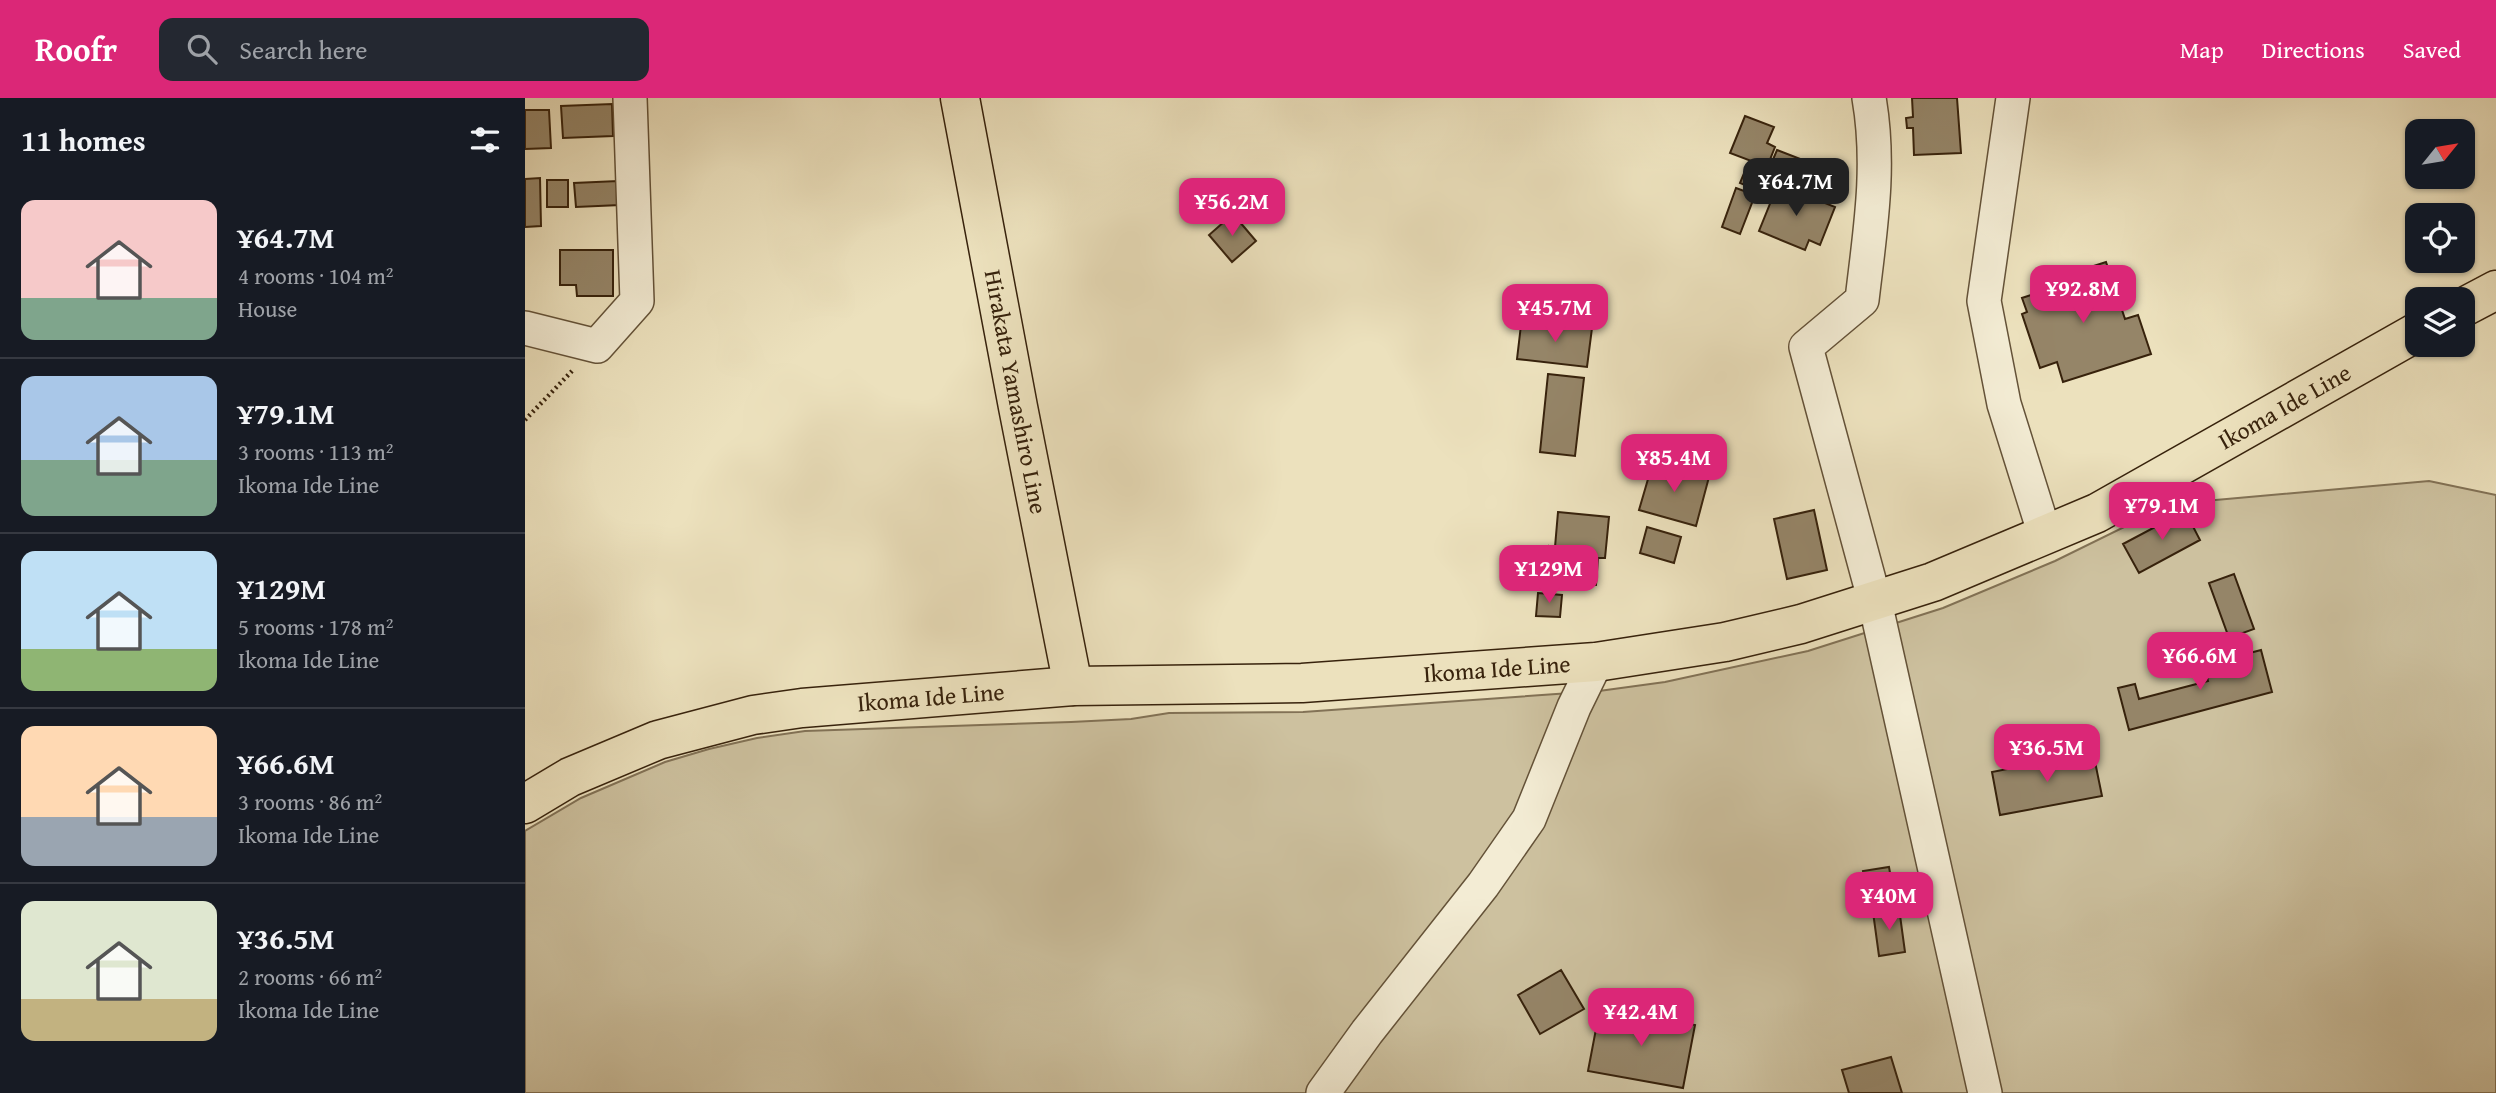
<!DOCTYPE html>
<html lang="en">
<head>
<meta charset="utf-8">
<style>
  :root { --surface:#171b24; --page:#242831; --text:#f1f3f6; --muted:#9ea1a6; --line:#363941; --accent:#db2777 }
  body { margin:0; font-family:"Gentium Book Plus",serif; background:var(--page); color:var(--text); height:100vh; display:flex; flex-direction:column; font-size:26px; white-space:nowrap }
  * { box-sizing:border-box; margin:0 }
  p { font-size:23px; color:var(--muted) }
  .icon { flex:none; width:38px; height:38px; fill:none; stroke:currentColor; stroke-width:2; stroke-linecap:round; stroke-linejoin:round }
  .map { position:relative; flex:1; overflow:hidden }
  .drawer { display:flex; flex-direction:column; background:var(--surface); width:525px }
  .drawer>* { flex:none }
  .needle { width:46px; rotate:60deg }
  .tools { position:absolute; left:1880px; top:21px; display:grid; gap:14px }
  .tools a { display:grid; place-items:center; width:70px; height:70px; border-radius:14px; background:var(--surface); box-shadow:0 2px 5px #0004; font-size:35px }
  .price { position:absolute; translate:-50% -60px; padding:0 16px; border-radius:14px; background:var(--accent); color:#fff; font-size:23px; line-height:46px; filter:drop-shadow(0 2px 4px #0008) }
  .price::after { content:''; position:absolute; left:50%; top:42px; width:21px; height:16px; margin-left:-10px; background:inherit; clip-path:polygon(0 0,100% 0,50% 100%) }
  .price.selected { background:#222; color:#fff }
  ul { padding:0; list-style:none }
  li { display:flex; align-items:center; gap:21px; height:175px; padding:0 21px }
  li+li { border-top:2px solid var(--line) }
  li span { display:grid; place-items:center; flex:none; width:196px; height:140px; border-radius:14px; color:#555 }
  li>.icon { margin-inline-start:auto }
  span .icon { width:84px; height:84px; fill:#fffc; stroke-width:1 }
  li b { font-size:30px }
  h2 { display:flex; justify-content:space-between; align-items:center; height:84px; padding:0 21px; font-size:30px }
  header { display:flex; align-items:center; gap:42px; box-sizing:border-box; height:98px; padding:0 35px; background:var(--accent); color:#fff }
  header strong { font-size:33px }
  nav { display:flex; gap:38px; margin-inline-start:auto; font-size:24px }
  .search { width:490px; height:63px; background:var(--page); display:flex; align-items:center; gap:18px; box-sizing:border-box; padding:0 24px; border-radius:14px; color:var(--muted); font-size:26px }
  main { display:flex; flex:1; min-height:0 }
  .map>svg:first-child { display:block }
</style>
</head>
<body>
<header>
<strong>Roofr</strong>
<div class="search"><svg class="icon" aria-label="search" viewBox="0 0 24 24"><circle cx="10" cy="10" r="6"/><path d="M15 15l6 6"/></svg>Search here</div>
<nav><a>Map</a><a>Directions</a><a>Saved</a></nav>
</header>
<main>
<section class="drawer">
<h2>11 homes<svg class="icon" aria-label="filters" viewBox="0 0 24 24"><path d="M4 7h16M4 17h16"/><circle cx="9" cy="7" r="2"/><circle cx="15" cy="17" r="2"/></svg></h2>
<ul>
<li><span style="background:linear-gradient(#f6c9c9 70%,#7fa58c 0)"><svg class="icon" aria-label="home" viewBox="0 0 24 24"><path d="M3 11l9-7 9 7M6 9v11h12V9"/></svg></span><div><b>¥64.7M</b><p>4 rooms · 104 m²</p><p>House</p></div></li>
<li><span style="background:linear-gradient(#a9c7e8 60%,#7fa58c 0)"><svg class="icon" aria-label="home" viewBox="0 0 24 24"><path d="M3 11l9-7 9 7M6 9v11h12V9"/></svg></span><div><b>¥79.1M</b><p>3 rooms · 113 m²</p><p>Ikoma Ide Line</p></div></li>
<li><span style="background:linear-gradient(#bfe0f5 70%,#8fb573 0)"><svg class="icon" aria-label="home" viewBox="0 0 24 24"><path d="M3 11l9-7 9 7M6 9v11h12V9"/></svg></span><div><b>¥129M</b><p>5 rooms · 178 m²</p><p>Ikoma Ide Line</p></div></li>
<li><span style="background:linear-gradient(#ffd9b3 65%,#9aa5b1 0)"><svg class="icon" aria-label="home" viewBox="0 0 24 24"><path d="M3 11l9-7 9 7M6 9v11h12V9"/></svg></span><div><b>¥66.6M</b><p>3 rooms · 86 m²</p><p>Ikoma Ide Line</p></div></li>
<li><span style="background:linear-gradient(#dfe7d0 70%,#c2b280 0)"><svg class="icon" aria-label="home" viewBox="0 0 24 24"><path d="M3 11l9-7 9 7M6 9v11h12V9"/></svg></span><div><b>¥36.5M</b><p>2 rooms · 66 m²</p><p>Ikoma Ide Line</p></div></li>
</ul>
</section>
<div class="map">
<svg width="1971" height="995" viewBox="0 0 1971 995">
  <rect width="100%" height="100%" fill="#ece1bd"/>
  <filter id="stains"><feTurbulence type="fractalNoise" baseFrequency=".00286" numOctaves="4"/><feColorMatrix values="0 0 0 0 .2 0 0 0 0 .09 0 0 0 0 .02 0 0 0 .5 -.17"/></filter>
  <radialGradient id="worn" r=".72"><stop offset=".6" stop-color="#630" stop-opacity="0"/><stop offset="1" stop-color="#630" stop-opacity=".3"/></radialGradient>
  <path fill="#cdc19f" stroke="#827256" stroke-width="2" d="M 1904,383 L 1971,397 L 1971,995 L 0,995 L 0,733 L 56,700 L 140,664 L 184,651 L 232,640 L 280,633 L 546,624 L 606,621 L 644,615 L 778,614 L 1074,593 L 1140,584 L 1283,553 L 1418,510 L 1530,463 L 1646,406 Z"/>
  <path fill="#958568" stroke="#37220c" stroke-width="2" d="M 1387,0 L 1432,0 L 1436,55 L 1389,57 L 1388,30 L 1382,30 L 1381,20 L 1388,19 Z
    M 87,6 L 88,38 L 38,40 L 36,8 Z
    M 0,12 L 24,12 L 26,50 L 0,51 Z
    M 1220,18 L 1249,29 L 1242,45 L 1250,49 L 1242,69 L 1205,55 Z
    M 1252,52 L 1278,62 L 1276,66 L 1304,77 L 1298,92 L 1244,71 Z
    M 1222,68 L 1249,79 L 1242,96 L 1215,85 Z
    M 15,80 L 16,128 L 0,129 L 0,81 Z
    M 22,82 L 43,82 L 43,109 L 22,109 Z
    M 93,83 L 95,107 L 51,109 L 49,85 Z
    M 1253,86 L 1310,109 L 1295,147 L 1284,142 L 1280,152 L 1234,133 Z
    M 1211,90 L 1230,97 L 1215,136 L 1197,129 Z
    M 708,116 L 731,143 L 707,164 L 684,137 Z
    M 35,152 L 88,152 L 88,198 L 52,198 L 51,187 L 35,187 Z
    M 1581,164 L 1600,221 L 1613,217 L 1626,256 L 1538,284 L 1532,264 L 1515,270 L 1497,216 L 1502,214 L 1497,200 L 1524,191 L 1522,183 Z
    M 1009,223 L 1067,230 L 1062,269 L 992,261 L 996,227 L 1009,228 Z
    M 1023,276 L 1059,280 L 1050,358 L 1015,354 Z
    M 1128,364 L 1184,379 L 1171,428 L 1114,412 Z
    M 1289,412 L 1302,472 L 1262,481 L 1249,421 Z
    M 1660,413 L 1675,442 L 1614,475 L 1598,446 Z
    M 1033,414 L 1084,419 L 1080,460 L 1073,460 L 1071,487 L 1028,484 L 1030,468 L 1022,468 L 1024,448 L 1030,449 Z
    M 1122,429 L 1156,439 L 1149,465 L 1115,455 Z
    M 1709,476 L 1729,531 L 1704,540 L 1684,485 Z
    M 1013,495 L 1037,497 L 1035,519 L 1011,518 Z
    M 1736,552 L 1747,594 L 1604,632 L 1593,590 L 1610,586 L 1614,601 L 1683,583 L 1679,567 Z
    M 1568,654 L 1577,698 L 1475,717 L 1467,674 Z
    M 1364,769 L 1371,809 L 1345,814 L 1338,773 Z
    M 1374,810 L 1380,854 L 1354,858 L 1348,814 Z
    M 1036,872 L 1059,911 L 1015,936 L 993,897 Z
    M 1075,910 L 1170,927 L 1158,990 L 1063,973 Z
    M 1366,959 L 1377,995 L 1324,995 L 1317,972 Z"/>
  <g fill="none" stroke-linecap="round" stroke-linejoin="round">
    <defs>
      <path id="minor" d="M 1344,0 C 1356,69 1345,133 1337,202 L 1281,249 L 1350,504 L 1460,995
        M 1488,0 L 1459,203 L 1479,306 L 1520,437
        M 0,230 L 72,248 L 112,203 L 105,0
        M 798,995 L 842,934 L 958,787 L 1004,721 L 1049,609 L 1071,564"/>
      <g id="major">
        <path id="s1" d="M 435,0 L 493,309 L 548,588"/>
        <path d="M 1937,210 L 1971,192"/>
        <path id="s2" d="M 0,706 L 45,679 L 133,642 L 228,617 L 277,610 L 548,588 L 777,585 L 1071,564 L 1200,544 L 1276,526 L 1408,484 L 1572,415 L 1892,234"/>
      </g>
    </defs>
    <use href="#minor" stroke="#645238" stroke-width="36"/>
    <use href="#major" stroke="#37220c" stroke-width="41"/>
    <path stroke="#37220c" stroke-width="4.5" stroke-dasharray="2 3.5" stroke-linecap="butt" d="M 0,322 L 47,273"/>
    <use href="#minor" stroke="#f3ecd4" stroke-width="33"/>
    <use href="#major" stroke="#ece1bd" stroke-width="38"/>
  </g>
  <g text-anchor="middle" stroke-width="5" stroke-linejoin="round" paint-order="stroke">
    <g font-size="24" fill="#37220c" stroke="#f3ecd4">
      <text dy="8" stroke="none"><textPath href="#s1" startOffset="299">Hirakata Yamashiro Line</textPath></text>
      <text dy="8" stroke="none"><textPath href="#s2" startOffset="1832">Ikoma Ide Line</textPath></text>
      <text dy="8" stroke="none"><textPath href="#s2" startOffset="992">Ikoma Ide Line</textPath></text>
      <text dy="8" stroke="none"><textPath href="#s2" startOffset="425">Ikoma Ide Line</textPath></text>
    </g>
  </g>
  <rect width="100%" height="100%" filter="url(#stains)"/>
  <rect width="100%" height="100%" fill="url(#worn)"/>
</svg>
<div class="tools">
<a><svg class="needle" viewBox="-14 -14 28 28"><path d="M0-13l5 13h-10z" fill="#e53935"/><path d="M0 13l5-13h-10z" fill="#9ea1a6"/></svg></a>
<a><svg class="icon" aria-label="locate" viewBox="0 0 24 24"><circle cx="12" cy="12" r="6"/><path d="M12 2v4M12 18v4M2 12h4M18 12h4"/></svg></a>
<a><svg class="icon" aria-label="layers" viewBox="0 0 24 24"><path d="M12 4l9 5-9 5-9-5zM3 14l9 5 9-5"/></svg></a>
</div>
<b class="price selected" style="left:1271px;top:120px">¥64.7M</b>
<b class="price" style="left:707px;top:140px">¥56.2M</b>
<b class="price" style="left:1558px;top:227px">¥92.8M</b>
<b class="price" style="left:1030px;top:246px">¥45.7M</b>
<b class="price" style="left:1149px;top:396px">¥85.4M</b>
<b class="price" style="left:1637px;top:444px">¥79.1M</b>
<b class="price" style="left:1024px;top:507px">¥129M</b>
<b class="price" style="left:1675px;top:594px">¥66.6M</b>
<b class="price" style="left:1522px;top:686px">¥36.5M</b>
<b class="price" style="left:1364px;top:834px">¥40M</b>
<b class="price" style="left:1116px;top:950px">¥42.4M</b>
</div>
</main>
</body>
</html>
